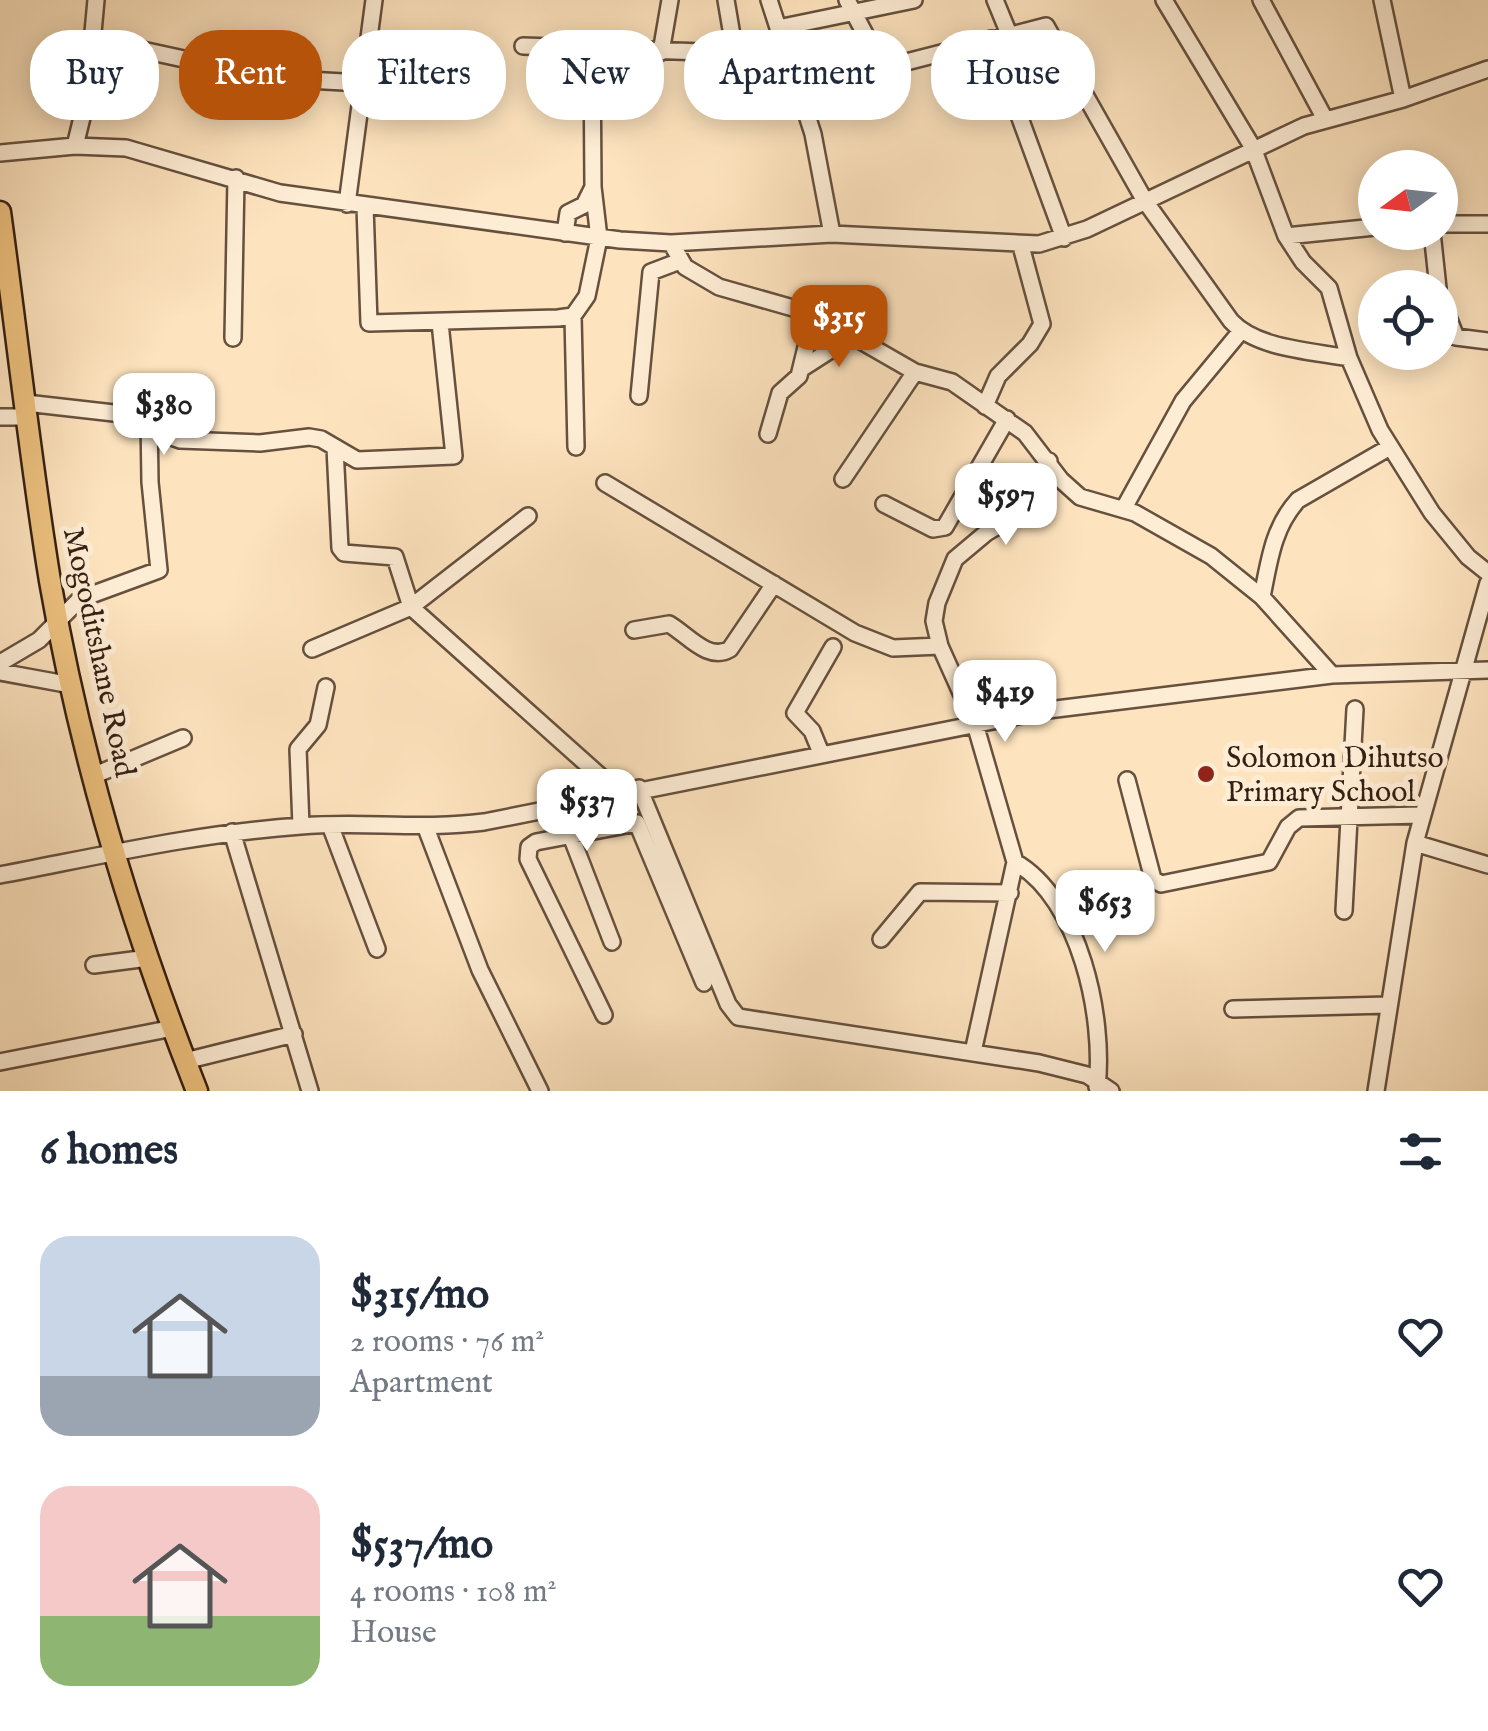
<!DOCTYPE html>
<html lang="en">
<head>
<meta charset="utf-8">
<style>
  :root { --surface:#fff; --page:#f6f6f7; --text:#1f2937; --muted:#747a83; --accent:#b45309 }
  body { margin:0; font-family:"IM FELL English",serif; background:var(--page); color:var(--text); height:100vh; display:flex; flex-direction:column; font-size:38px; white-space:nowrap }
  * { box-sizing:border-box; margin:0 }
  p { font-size:32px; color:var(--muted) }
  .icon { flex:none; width:55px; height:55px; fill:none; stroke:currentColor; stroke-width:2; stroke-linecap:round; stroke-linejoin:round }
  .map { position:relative; height:1091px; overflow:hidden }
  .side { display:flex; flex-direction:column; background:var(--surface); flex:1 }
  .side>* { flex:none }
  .guide { position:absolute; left:30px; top:30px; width:1430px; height:90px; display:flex; gap:20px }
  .needle { width:65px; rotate:255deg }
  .tools { position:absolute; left:1358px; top:150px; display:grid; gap:20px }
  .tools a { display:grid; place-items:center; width:100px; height:100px; border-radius:50%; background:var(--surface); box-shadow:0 5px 25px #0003; font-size:50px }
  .price { position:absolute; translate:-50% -85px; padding:0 22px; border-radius:20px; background:#fff; color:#222; font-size:32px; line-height:65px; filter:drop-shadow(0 2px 5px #0008) }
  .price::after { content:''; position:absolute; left:50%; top:60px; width:30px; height:22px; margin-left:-15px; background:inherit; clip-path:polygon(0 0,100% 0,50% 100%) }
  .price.current { background:var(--accent); color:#fff }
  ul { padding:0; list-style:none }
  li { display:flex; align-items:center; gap:30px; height:250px; padding:0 40px }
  li span { display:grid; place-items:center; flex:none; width:280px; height:200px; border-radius:30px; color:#555 }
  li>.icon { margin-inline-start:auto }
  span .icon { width:120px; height:120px; fill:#fffc; stroke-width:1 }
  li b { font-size:42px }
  h2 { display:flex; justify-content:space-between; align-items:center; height:120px; padding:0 40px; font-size:42px }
  .pill { padding:0 35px; border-radius:40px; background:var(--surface); box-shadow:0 5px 25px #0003; font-size:35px; line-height:90px }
  .pill.current { background:var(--accent); color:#fff }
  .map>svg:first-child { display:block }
</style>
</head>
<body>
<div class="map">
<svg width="1488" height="1091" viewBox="0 0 1488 1091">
  <rect width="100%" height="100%" fill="#fde3be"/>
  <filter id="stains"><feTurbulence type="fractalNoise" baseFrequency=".002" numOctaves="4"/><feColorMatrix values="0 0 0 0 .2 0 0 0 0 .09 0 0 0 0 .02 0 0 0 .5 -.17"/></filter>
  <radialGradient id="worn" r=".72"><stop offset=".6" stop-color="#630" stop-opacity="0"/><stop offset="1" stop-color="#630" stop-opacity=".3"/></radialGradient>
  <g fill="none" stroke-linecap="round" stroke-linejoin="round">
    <defs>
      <path id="minor" d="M 726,0 L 735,53
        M 769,0 L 780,34
        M 847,0 L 883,68 L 1046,26 L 1145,201 L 1231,321 C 1257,349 1312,351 1349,358
        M 995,0 L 1009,34
        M 1164,0 L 1253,148 L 1286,236 L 1303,262 L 1329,288 L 1349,358 L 1380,430 L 1432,513 L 1468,557 L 1488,573
        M 1261,0 L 1325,119
        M 1382,0 L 1403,99
        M 778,28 L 914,0
        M 92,39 L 271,78 L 362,83
        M 991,39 L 1064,238
        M 523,46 L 735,53 L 785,47 L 813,134 L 832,234
        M 661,52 L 670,0
        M 75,146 L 87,97 L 96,0
        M 0,153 L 75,146 L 126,148 L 280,193 L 620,240 L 671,243 L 832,234 L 1039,244 L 1087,229 L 1304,126 L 1403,99 L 1488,69
        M 347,204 L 374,0
        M 365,206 L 369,323 L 558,318 L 573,316 L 587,296 L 599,238 L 593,187
        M 1440,224 L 1488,224
        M 1432,232 L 1438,288
        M 565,233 L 568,213 L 584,205 L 593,187 L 592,49
        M 1286,236 L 1375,227
        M 671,243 L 685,267 L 719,287 L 814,314 L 915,372 L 952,382 L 1025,433 L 1061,480 L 1080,497 L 1135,513 L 1211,556 L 1262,597 L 1332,675
        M 1440,297 L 1456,337 L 1488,341
        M 573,316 L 576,447
        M 233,338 L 236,178
        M 801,369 L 854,335
        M 639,396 L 651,272 L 680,261
        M 26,403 L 149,417 L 166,435 L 180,440 L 260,443 L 309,437 L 321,439 L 357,460 L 454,456 L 440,323
        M 985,406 L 998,376 L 1030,344 L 1042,324 L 1021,246
        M 0,417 L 28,417
        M 768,434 L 780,393 L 799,376 L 814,314
        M 335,448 L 340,548 L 344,553 L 395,557 L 411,607 L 528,516
        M 843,479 L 915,372
        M 605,483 L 855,633 L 893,648 L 940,646
        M 884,504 L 933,529 L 945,527 L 1007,419
        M 1124,508 L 1183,401 L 1241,331
        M 1262,597 C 1269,562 1273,527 1298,500 L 1390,447
        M 634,630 L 669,624 C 688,635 708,662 730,649 L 774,584
        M 312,649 L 411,607 L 618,792
        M 0,663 L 39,640 L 80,599 L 159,570 L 150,482 L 149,417
        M 0,672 L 71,685
        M 821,753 L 812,731 L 795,713 L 833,647
        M 95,775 L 183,738
        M 1127,780 L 1153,879 L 1161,884 L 1269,862 L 1288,827 L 1299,818 L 1421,815
        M 639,788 L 728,1004 L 738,1017 L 1039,1063 L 1087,1075 L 1111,1091
        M 559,805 L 612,942
        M 330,825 L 377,949
        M 301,826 L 298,749 L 318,725 L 326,687
        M 426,828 L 480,970 L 540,1091
        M 232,832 L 310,1091
        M 1415,843 L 1488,865
        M 1015,862 C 1080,899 1105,1018 1097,1087
        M 0,875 C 100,856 199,833 301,826 C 362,821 422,830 484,822 L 1048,710 L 1332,675 L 1488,670
        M 1344,911 L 1355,709
        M 881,939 L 920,892 L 1010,893
        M 94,965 L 148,958
        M 1233,1009 L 1388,1005
        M 604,1015 L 528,859 L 529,847 L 536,842 L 637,823 L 704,983
        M 973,1052 L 1015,862 L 975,724 L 940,646 L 934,621 L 937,603 L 955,559 L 986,533 L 1035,504 L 1044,489 L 1049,461
        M 185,1061 L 294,1034
        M 0,1062 L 173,1028
        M 1376,1091 L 1415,843 L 1488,583"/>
      <path id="major" d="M 0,212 C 17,335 30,459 50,581 C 80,755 132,927 197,1091"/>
    </defs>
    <use href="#minor" stroke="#66503e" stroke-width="20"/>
    <use href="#major" stroke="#341f13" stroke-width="25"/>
    <use href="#minor" stroke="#feedd5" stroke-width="15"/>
    <use href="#major" stroke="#eec27f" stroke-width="20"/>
  </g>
  <circle fill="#8f2418" stroke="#feedd5" stroke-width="4" cx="1206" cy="774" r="10"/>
  <g text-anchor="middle" stroke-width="10" stroke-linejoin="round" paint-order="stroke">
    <g font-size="30" fill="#341f13" stroke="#feedd5">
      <text transform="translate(100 652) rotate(78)" y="10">Mogoditshane Road</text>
    </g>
    <g font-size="30" fill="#341f13" stroke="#feedd5" text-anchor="start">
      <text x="1226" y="767">Solomon Dihutso<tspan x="1226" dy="34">Primary School</tspan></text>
    </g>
  </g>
  <rect width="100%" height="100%" filter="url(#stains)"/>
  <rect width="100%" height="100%" fill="url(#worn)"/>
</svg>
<div class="tools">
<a><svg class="needle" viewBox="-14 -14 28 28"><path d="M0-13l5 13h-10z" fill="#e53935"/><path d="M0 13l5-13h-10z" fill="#747a83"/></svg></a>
<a><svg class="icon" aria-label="locate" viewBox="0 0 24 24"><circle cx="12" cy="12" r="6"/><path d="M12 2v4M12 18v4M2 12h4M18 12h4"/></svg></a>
</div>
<b class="price current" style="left:839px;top:370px">$315</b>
<b class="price" style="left:164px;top:458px">$380</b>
<b class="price" style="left:1006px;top:548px">$597</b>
<b class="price" style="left:1005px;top:745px">$419</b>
<b class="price" style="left:587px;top:854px">$537</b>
<b class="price" style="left:1105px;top:955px">$653</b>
<div class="guide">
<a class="pill">Buy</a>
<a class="pill current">Rent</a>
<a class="pill">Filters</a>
<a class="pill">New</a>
<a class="pill">Apartment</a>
<a class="pill">House</a>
</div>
</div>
<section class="side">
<h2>6 homes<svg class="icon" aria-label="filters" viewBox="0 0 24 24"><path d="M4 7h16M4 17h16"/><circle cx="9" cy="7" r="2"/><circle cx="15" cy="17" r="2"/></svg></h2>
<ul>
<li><span style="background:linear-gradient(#c9d6e8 70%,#9aa5b1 0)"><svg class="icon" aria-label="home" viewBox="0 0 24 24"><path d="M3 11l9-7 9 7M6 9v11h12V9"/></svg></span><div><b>$315/mo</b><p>2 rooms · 76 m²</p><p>Apartment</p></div><svg class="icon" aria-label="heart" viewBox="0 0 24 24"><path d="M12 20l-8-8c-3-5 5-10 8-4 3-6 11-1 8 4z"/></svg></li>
<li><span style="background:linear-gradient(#f6c9c9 65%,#8fb573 0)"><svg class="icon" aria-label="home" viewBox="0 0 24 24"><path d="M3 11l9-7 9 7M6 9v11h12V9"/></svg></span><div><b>$537/mo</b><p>4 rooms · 108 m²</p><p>House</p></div><svg class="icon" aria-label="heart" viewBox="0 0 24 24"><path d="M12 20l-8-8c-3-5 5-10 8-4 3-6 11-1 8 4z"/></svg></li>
</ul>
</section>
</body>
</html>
